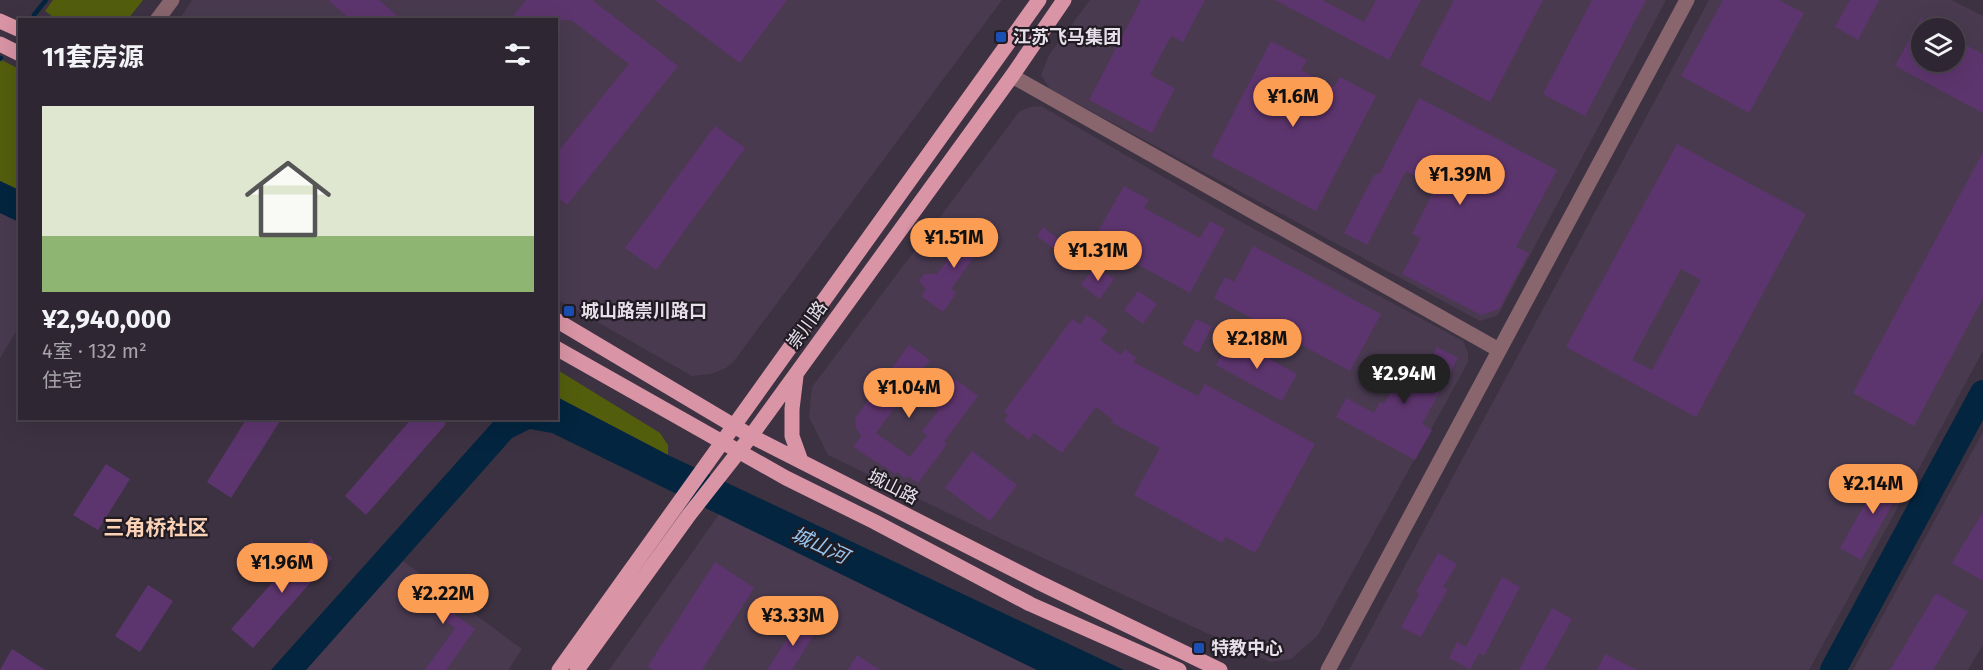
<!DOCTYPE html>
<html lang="zh">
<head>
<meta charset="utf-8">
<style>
  :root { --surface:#2e2632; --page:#3a323e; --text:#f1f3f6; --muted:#a7a5ac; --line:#49434d; --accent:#fc9d54 }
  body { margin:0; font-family:"Fira Sans","Noto Sans SC",sans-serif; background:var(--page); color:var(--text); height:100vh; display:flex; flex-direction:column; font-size:22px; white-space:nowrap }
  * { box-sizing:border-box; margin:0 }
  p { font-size:20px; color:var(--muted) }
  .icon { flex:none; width:33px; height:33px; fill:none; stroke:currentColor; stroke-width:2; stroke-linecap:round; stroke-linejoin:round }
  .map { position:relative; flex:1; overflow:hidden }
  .side { position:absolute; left:18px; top:18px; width:540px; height:402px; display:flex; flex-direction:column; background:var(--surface); border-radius:0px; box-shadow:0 6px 24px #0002,0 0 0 2px var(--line) }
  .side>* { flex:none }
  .fabs { position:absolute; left:1911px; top:18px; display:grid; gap:12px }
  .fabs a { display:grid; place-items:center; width:54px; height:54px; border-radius:50%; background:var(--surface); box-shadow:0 6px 24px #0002,0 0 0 2px var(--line); font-size:30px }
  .price { position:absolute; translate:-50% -51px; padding:0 14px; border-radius:21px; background:var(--accent); color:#111; font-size:20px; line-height:39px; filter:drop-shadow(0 2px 3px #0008) }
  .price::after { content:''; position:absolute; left:50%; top:36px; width:18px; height:14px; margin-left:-9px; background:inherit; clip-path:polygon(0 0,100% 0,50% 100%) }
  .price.active { background:#222; color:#fff }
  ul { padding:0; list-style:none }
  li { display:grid; align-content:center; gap:12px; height:318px; padding:0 24px }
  li span { display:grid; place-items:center; height:186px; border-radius:0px; color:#555 }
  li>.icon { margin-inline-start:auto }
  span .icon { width:108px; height:108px; fill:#fffc; stroke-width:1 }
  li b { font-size:26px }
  h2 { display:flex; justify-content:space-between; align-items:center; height:72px; padding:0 24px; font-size:26px }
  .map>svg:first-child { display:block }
</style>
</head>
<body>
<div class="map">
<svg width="1983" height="670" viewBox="0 0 1983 670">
  <rect width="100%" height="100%" fill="#3d3242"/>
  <path fill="#493a50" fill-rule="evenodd" d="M 192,0 L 1002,0 L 734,361 L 726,368 L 711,374 L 692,376 L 557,299 L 556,20 L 179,20 Z
    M 1090,0 L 1666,0 L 1498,315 L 1480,321 L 1050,89 L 1041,75 L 1049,55 Z
    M 1709,0 L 1951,0 L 1983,16 L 1983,351 L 1809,670 L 1349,670 ZM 1922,28 L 1954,28 L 1954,62 L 1922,62 Z
    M 1041,106 L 1234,218 L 1463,341 L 1468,353 L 1468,362 L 1318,635 L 1291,659 L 1270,662 L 1006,541 L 828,455 L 809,417 L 812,387 L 1019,112 L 1030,107 Z
    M 0,213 L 20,222 L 19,327 L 0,358 Z
    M 1983,432 L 1983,645 L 1968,670 L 1853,670 Z
    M 720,513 L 1037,670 L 609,670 Z
    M 403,561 L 522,649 L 508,670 L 306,670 Z"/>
  <path fill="#535e0d" d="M 53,0 L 143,0 L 128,19 L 56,19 L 45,11 Z
    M 0,59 L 19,69 L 19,190 L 0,181 Z
    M 556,369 L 660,433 L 668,445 L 668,455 L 557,397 Z"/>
  <path fill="#03253f" d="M 0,181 L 19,190 L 19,222 L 0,213 Z
    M 557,397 L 668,455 L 1124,670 L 1037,670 L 552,433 L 530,429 L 512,438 L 306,670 L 271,670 L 492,423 L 493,419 L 556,418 Z"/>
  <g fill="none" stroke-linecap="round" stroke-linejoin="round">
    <path stroke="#03253f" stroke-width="4.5" d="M 34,15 L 46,0
      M 0,59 L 1,58"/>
    <path stroke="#03253f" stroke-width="26" d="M 1833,670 L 1983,393"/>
  </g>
  <path fill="#5d356e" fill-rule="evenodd" d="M 328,0 L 379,0 L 402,20 L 351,20 Z
    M 526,0 L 592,0 L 678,66 L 567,205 L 556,196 L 556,154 L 629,64 L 571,20 L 510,20 Z
    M 655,0 L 787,0 L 740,63 Z
    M 1141,0 L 1205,0 L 1183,42 L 1171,36 L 1150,75 L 1175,88 L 1152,133 L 1089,100 Z
    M 1275,0 L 1322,0 L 1364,22 L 1376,0 L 1421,0 L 1389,60 Z
    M 1454,0 L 1543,0 L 1490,102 L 1420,65 Z
    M 1592,0 L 1646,0 L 1585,116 L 1543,94 Z
    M 1723,0 L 1779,0 L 1804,13 L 1749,113 L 1681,76 Z
    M 1850,0 L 1879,0 L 1858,40 L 1835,27 Z
    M 1922,16 L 1922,62 L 1954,62 L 1954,39 L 1983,54 L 1983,113 L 1895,66 Z
    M 1271,41 L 1307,60 L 1301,70 L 1334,87 L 1340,77 L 1376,96 L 1316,211 L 1211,156 Z
    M 1419,98 L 1557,170 L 1516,247 L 1529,253 L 1499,309 L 1481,315 L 1402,274 L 1421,238 L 1412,234 L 1436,187 L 1406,171 L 1367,245 L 1344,233 L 1374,175 L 1380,173 Z
    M 715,126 L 745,148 L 656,270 L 625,248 Z
    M 1677,144 L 1806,214 L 1696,417 L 1566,347 ZM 1681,269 L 1701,280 L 1652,370 L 1632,360 Z
    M 1983,152 L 1983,298 L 1914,426 L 1853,393 Z
    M 1124,186 L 1149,200 L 1144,208 L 1200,238 L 1210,221 L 1225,229 L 1190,293 L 1093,240 Z
    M 972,227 L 994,242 L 983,257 L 977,253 L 951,289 L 956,293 L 943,312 L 921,296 L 926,290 L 919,281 L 924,274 L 937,274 Z
    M 1043,227 L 1068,246 L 1062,255 L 1037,236 Z
    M 1253,246 L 1381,314 L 1350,371 L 1214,298 L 1225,277 L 1234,282 Z
    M 1095,266 L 1114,279 L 1100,299 L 1081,285 Z
    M 1138,291 L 1157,304 L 1143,324 L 1124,310 Z
    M 1087,315 L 1108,330 L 1100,340 L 1121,355 L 1125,349 L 1136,358 L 1133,362 L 1198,396 L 1205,384 L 1315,444 L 1255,553 L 1226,537 L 1222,543 L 1134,495 L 1160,448 L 1111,422 L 1113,420 L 1096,407 L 1062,453 L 1034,433 L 1029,440 L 1004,421 L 1008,415 L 1004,412 L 1072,319 L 1080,325 Z
    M 1196,319 L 1212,327 L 1198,353 L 1182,344 Z
    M 1231,338 L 1297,374 L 1282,401 L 1216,365 Z
    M 909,345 L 930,360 L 876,433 L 910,457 L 927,435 L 922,431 L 938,411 L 934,408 L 955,379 L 978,396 L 944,442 L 947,444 L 918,483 L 908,476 L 906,479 L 897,472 L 895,474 L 853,447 L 861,436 L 856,428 L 855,418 Z
    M 1437,347 L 1458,358 L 1422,424 L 1432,430 L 1415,460 L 1336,417 L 1346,398 L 1374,413 L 1380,402 L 1384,404 L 1411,355 L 1428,364 Z
    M 247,418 L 282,418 L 231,498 L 207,482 Z
    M 412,418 L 440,418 L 446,424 L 366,515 L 345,496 Z
    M 972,451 L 1017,485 L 990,521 L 945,488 Z
    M 106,464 L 130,479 L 98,530 L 73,515 Z
    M 1884,470 L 1905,482 L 1861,560 L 1840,548 Z
    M 1983,512 L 1983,581 L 1952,563 Z
    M 311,539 L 332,558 L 253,648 L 231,629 Z
    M 1438,553 L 1457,564 L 1443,587 L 1448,589 L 1421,637 L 1401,627 L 1419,594 L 1416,592 Z
    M 715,562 L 754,588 L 702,670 L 654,670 L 648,666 Z
    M 1502,577 L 1520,587 L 1484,656 L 1479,653 L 1470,669 L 1449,658 L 1457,642 L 1466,647 Z
    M 416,579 L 458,609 L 454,614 L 475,629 L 446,670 L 425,670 L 455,628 L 406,593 Z
    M 148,585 L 173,601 L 140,652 L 115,636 Z
    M 1936,593 L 1968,612 L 1933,670 L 1890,670 Z
    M 1552,608 L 1572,619 L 1544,670 L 1519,670 Z
    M 800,619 L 817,630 L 792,670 L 767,670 Z
    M 12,649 L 45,670 L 0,670 Z
    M 1605,654 L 1637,670 L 1597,670 Z
    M 857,655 L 880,670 L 848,670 Z"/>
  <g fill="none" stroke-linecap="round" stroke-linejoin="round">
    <path stroke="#89666e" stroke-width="15" d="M 157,20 L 172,0
      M 1012,76 L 1499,350
      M 1328,670 L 1687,0"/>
    <path stroke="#d994a5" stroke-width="15" d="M 0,21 L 20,30
      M 0,44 L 20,54
      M 556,320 L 751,436 L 1040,583 L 1220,670
      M 556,348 L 786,478 L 875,522 L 1030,604 L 1179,670
      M 796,376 L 792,409 L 792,436 L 801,461
      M 559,670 L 1039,0
      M 577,670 L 689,515 L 751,436 L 1012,76 L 1064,0"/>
  </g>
  <g fill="#1a4fb4" stroke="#211c23" stroke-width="2">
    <rect x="995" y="31" width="12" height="12" rx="3"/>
    <rect x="563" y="305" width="12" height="12" rx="3"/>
    <rect x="1193" y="642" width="12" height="12" rx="3"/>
  </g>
  <g text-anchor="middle" stroke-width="4.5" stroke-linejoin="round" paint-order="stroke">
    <g font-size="18" font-weight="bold" fill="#e7e0eb" stroke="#211c23" text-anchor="start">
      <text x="1013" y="43">江苏飞马集团</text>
      <text x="581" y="317">城山路崇川路口</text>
      <text x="1211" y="654">特教中心</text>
    </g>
    <g font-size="18" fill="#e7e0eb" stroke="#211c23">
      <text transform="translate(807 325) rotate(-54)" y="6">崇川路</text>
      <text transform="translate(893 487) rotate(27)" y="6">城山路</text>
    </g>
    <g font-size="20" font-style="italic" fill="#95c5f0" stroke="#211c23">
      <text transform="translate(820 545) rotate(25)" y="7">城山河</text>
    </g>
    <g font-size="21" font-weight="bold" fill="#fcd2b6" stroke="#211c23">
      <text x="156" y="535">三角桥社区</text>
    </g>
  </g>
</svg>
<div class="fabs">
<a><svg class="icon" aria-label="layers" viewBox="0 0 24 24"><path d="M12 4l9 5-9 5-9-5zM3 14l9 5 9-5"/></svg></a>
</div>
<b class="price" style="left:1293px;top:128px">¥1.6M</b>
<b class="price" style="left:1460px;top:206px">¥1.39M</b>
<b class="price" style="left:954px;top:269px">¥1.51M</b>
<b class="price" style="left:1098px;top:282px">¥1.31M</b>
<b class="price" style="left:1257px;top:370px">¥2.18M</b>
<b class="price active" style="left:1404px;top:405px">¥2.94M</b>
<b class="price" style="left:909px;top:419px">¥1.04M</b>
<b class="price" style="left:1873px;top:515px">¥2.14M</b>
<b class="price" style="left:282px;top:594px">¥1.96M</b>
<b class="price" style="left:443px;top:625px">¥2.22M</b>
<b class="price" style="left:793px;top:647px">¥3.33M</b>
<section class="side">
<h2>11套房源<svg class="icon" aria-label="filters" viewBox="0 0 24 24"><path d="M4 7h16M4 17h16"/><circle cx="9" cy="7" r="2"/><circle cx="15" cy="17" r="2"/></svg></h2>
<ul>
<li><span style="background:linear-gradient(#dfe7d0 70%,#8fb573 0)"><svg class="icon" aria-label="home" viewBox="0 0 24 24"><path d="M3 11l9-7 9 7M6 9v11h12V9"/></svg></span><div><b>¥2,940,000</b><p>4室 · 132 m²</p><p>住宅</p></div></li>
</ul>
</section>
</div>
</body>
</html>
